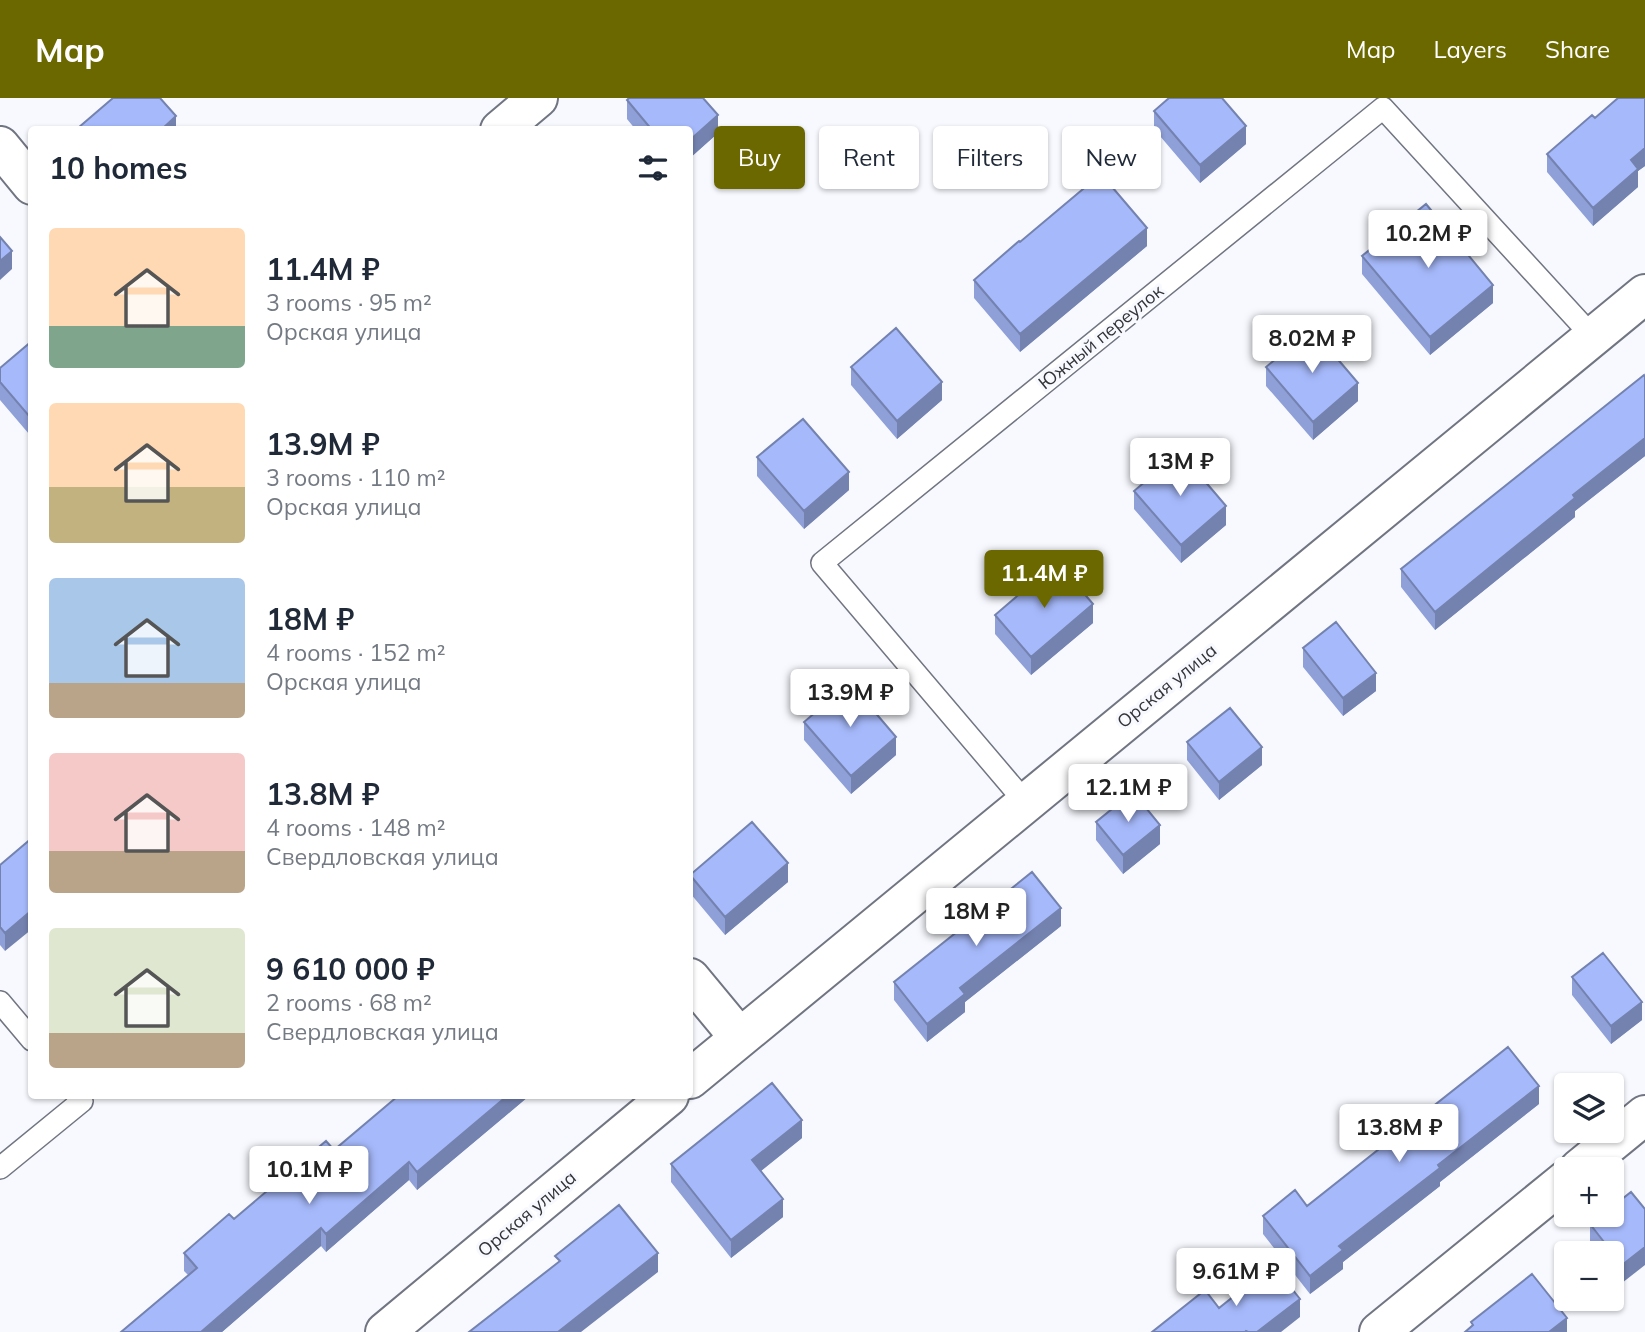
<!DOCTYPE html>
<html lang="en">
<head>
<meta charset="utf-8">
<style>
  :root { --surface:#fff; --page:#f2f2f3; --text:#1f2937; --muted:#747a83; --accent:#6c6800 }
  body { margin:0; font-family:Mulish,sans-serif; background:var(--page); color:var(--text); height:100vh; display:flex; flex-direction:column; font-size:26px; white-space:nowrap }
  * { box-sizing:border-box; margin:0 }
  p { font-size:23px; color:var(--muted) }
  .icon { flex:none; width:38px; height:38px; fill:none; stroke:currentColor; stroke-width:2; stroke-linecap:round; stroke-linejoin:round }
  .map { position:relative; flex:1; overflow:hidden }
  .sheet { position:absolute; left:28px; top:28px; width:665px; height:973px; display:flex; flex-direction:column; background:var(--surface); border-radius:7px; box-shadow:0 2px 5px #0004 }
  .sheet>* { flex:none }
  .hud { position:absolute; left:714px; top:28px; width:665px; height:63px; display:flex; gap:14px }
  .fabs { position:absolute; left:1554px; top:975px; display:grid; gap:14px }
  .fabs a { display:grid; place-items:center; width:70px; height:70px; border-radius:7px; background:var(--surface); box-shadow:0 2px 5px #0004; font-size:35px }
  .price { position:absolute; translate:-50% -60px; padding:0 16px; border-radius:7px; background:#fff; color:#222; font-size:23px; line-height:46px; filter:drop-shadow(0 2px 4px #0008) }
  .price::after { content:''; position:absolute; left:50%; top:42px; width:21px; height:16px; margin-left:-10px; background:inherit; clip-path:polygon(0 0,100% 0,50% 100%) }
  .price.selected { background:var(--accent); color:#fff }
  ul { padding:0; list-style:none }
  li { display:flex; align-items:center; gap:21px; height:175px; padding:0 21px }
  li span { display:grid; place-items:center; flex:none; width:196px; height:140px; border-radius:7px; color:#555 }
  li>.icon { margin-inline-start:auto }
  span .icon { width:84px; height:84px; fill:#fffc; stroke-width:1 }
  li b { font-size:30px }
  h2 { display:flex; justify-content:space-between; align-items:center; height:84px; padding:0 21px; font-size:30px }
  .chip { padding:0 24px; border-radius:7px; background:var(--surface); box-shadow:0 2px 5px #0004; font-size:24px; line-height:63px }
  .chip.selected { background:var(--accent); color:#fff }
  header { display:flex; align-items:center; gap:42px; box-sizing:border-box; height:98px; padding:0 35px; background:var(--accent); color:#fff }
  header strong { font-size:33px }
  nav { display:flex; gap:38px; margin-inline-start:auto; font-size:24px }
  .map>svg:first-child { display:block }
</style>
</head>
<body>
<header>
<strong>Map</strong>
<nav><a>Map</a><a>Layers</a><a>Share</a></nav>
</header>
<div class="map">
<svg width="1645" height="1234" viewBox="0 0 1645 1234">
  <rect width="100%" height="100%" fill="#f7f9fe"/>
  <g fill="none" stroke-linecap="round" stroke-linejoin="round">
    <defs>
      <path id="service" d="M 1026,705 L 822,465 L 1383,10 L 1593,239
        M 0,904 L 32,942
        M 0,1070 L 82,1003 L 77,998"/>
      <path id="minor" d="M 500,32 L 538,0
        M 0,48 L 32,87
        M 690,880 L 739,939
        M 690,981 L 1645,196
        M 1579,1071 L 1645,1017
        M 385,1234 L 669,998
        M 1379,1234 L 1566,1082"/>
    </defs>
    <use href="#service" stroke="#717581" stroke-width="24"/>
    <use href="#minor" stroke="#717581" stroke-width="42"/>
    <use href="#service" stroke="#fff" stroke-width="21"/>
    <use href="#minor" stroke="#fff" stroke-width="38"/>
  </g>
  <path fill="#8f9fd7" d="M 1645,0 L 1645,68 L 1638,73 L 1638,89 L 1593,128 L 1547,74 L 1547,56 L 1595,20 Z
    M 627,2 L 718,35 L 690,60 L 690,32 L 636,32 L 627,21 Z
    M 1154,13 L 1246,46 L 1200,85 L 1154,31 Z
    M 1020,144 L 1147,148 L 1020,254 L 974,200 L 974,182 Z
    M 1362,158 L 1493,205 L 1430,257 L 1362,176 Z
    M 32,243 L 29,336 L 0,302 L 0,270 Z
    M 851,269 L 942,302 L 897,341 L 851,287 Z
    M 1266,269 L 1358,303 L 1313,342 L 1266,288 Z
    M 1645,279 L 1645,358 L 1575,413 L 1575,419 L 1435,532 L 1401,489 L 1401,471 Z
    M 757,359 L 849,392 L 804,431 L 757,378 Z
    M 1134,393 L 1226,427 L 1181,465 L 1134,411 Z
    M 995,517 L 1093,525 L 1031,577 L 995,536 Z
    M 1303,550 L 1376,593 L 1343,618 L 1303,569 Z
    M 804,624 L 896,657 L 851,696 L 804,642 Z
    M 1187,644 L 1262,667 L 1219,702 L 1187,662 Z
    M 1096,724 L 1160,746 L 1123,776 L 1096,742 Z
    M 32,740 L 5,853 L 0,847 L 0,767 Z
    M 690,777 L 788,784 L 725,837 L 690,795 Z
    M 1061,828 L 965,904 L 965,914 L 927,944 L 894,902 L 894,884 Z
    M 1572,879 L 1642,922 L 1611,946 L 1572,897 Z
    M 398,998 L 529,998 L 417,1092 L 409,1082 L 326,1154 L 321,1148 L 222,1234 L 121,1234 L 188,1177 L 184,1173 L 184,1155 L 334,1052 Z
    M 1539,1006 L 1440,1084 L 1440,1088 L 1343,1164 L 1343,1171 L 1310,1196 L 1263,1136 L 1263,1118 L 1307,1108 Z
    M 802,1040 L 761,1073 L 783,1119 L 731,1160 L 671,1084 L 671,1066 Z
    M 1631,1094 L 1622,1185 L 1612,1172 L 1612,1155 L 1598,1155 L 1590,1144 L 1590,1126 Z"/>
  <path fill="#7482af" d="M 718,17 L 718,35 L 690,60 L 690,42 Z
    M 176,18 L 176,32 L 161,32 Z
    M 1246,28 L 1246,46 L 1200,85 L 1200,67 Z
    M 1645,50 L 1645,68 L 1638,73 L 1638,89 L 1593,128 L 1593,110 L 1631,62 Z
    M 1147,130 L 1147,148 L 1020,254 L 1020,236 Z
    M 12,153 L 12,171 L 0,182 L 0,163 Z
    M 1493,187 L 1493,205 L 1430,257 L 1430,239 Z
    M 942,284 L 942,302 L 897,341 L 897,323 Z
    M 1358,285 L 1358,303 L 1313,342 L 1313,324 Z
    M 32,316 L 32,334 L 29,336 L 29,318 Z
    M 1645,340 L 1645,358 L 1575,413 L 1575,419 L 1435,532 L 1435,514 L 1573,397 Z
    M 849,374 L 849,392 L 804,431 L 804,413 Z
    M 1226,408 L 1226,427 L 1181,465 L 1181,447 Z
    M 1093,506 L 1093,525 L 1031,577 L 1031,559 Z
    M 1376,575 L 1376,593 L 1343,618 L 1343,600 Z
    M 896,639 L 896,657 L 851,696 L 851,678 Z
    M 1262,649 L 1262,667 L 1219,702 L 1219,684 Z
    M 1160,727 L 1160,746 L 1123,776 L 1123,757 Z
    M 788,765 L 788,784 L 725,837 L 725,819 Z
    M 1061,810 L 1061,828 L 965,904 L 965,914 L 927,944 L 927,926 L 960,890 Z
    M 32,812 L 32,831 L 5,853 L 5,835 Z
    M 1642,904 L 1642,922 L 1611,946 L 1611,928 Z
    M 1539,988 L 1539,1006 L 1440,1084 L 1440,1088 L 1343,1164 L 1343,1171 L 1310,1196 L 1310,1178 L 1339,1148 L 1438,1067 Z
    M 507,998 L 529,998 L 417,1092 L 417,1074 Z
    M 802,1022 L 802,1040 L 752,1080 L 752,1062 Z
    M 409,1064 L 409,1082 L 326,1154 L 326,1136 Z
    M 783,1101 L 783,1119 L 731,1160 L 731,1142 Z
    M 321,1130 L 321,1148 L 222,1234 L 201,1234 Z
    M 1645,1149 L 1645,1167 L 1622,1185 L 1622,1167 Z
    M 658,1155 L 658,1174 L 581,1234 L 558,1234 Z
    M 1300,1201 L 1300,1219 L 1281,1234 L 1257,1234 Z
    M 1567,1220 L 1567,1234 L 1549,1234 Z"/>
  <path fill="#a6b9fa" stroke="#7482af" stroke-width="2" d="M 113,0 L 160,0 L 176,18 L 161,32 L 79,32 L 78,30 Z
    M 629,0 L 703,0 L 718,17 L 690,42 L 690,32 L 652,32 L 627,2 Z
    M 1169,0 L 1222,0 L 1246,28 L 1200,67 L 1154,13 Z
    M 1618,0 L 1645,0 L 1645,50 L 1631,62 L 1638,71 L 1593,110 L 1547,56 L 1592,17 L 1595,20 Z
    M 1101,76 L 1147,130 L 1020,236 L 974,182 L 1019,143 L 1020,144 Z
    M 1426,106 L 1493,187 L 1430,239 L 1362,158 Z
    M 0,139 L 12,153 L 0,163 Z
    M 896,230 L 942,284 L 897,323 L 851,269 Z
    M 1312,231 L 1358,285 L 1313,324 L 1266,269 Z
    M 32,243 L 32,316 L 29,318 L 0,284 L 0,270 Z
    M 1644,277 L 1645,279 L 1645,340 L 1573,397 L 1575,400 L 1435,514 L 1401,471 Z
    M 803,321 L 849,374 L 804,413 L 757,359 Z
    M 1180,354 L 1226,408 L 1181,447 L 1134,393 Z
    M 1057,464 L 1093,506 L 1031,559 L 995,517 Z
    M 1336,524 L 1376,575 L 1343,600 L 1303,550 Z
    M 850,585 L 896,639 L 851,678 L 804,624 Z
    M 1230,610 L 1262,649 L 1219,684 L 1187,644 Z
    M 1133,694 L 1160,727 L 1123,757 L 1096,724 Z
    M 752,724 L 788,765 L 725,819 L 690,777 Z
    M 32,740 L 32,812 L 5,835 L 0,829 L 0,767 Z
    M 1032,774 L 1061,810 L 960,890 L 965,896 L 927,926 L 894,884 Z
    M 1603,855 L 1642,904 L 1611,928 L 1572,879 Z
    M 1508,949 L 1539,988 L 1438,1067 L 1440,1070 L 1339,1148 L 1343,1152 L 1310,1178 L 1263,1118 L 1295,1092 L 1307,1108 Z
    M 772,985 L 802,1022 L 752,1062 L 783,1101 L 731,1142 L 671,1066 Z
    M 398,998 L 507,998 L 417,1074 L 409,1064 L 326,1136 L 321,1130 L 201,1234 L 121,1234 L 197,1170 L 184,1155 L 229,1116 L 234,1121 L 326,1043 L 334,1052 Z
    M 1631,1094 L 1645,1111 L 1645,1149 L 1622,1167 L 1590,1126 L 1602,1116 L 1612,1116 L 1612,1109 Z
    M 619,1107 L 658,1155 L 558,1234 L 469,1234 L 560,1163 L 555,1158 Z
    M 1273,1167 L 1300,1201 L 1257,1234 L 1248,1234 L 1246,1233 L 1245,1234 L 1152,1234 L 1205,1192 L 1219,1210 Z
    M 1532,1176 L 1567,1220 L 1549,1234 L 1465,1234 L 1473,1227 L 1471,1224 Z"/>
  <g text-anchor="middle" stroke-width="6" stroke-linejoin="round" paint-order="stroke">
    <g font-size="18" fill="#313338" stroke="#f7f9fe">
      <text transform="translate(1101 239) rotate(-39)" y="6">Южный переулок</text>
      <text transform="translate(1167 588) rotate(-39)" y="6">Орская улица</text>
      <text transform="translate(527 1116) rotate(-40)" y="6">Орская улица</text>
    </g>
  </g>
</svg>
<div class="fabs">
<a><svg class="icon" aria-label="layers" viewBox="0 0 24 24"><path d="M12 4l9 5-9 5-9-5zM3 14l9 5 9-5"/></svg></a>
<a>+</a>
<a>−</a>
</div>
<b class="price" style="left:1428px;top:172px">10.2M ₽</b>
<b class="price" style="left:1312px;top:277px">8.02M ₽</b>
<b class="price" style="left:1180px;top:400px">13M ₽</b>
<b class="price selected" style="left:1044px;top:512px">11.4M ₽</b>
<b class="price" style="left:850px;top:631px">13.9M ₽</b>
<b class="price" style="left:1128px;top:726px">12.1M ₽</b>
<b class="price" style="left:976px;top:850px">18M ₽</b>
<b class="price" style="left:1399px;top:1066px">13.8M ₽</b>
<b class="price" style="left:309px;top:1108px">10.1M ₽</b>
<b class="price" style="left:1236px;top:1210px">9.61M ₽</b>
<div class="hud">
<a class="chip selected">Buy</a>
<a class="chip">Rent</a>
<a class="chip">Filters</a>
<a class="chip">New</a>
</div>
<section class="sheet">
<h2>10 homes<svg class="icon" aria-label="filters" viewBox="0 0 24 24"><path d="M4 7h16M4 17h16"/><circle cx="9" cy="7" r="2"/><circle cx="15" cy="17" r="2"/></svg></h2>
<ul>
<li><span style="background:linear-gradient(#ffd9b3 70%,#7fa58c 0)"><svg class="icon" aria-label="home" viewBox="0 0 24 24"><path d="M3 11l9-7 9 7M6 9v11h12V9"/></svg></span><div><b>11.4M ₽</b><p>3 rooms · 95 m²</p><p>Орская улица</p></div></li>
<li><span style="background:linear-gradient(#ffd9b3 60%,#c2b280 0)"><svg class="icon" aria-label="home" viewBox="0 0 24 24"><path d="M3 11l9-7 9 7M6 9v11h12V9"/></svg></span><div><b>13.9M ₽</b><p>3 rooms · 110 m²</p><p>Орская улица</p></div></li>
<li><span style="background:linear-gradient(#a9c7e8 75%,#b9a48a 0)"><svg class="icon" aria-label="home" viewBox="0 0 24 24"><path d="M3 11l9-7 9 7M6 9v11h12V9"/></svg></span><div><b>18M ₽</b><p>4 rooms · 152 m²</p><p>Орская улица</p></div></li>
<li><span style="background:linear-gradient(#f6c9c9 70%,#b9a48a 0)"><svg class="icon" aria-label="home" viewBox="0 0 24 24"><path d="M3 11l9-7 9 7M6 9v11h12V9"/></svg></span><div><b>13.8M ₽</b><p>4 rooms · 148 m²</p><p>Свердловская улица</p></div></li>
<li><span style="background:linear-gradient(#dfe7d0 75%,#b9a48a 0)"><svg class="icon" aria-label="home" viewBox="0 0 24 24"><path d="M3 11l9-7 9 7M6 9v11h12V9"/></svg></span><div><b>9 610 000 ₽</b><p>2 rooms · 68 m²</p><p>Свердловская улица</p></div></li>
</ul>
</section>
</div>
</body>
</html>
